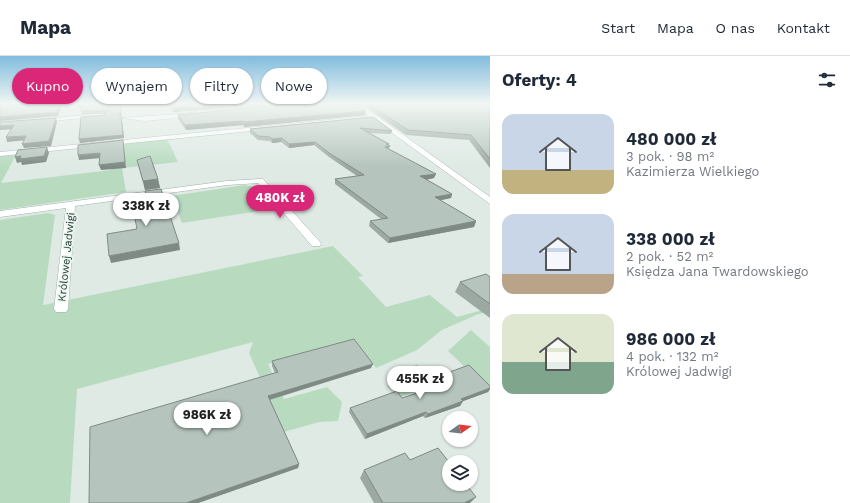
<!DOCTYPE html>
<html lang="pl">
<head>
<meta charset="utf-8">
<style>
  :root { --surface:#fff; --page:#f6f6f7; --text:#1f2937; --muted:#747a83; --line:#e0e1e3; --accent:#db2777 }
  body { margin:0; font-family:"Work Sans",sans-serif; background:var(--page); color:var(--text); height:100vh; display:flex; flex-direction:column; font-size:15px; white-space:nowrap }
  * { box-sizing:border-box; margin:0 }
  p { font-size:13px; color:var(--muted) }
  .icon { flex:none; width:22px; height:22px; fill:none; stroke:currentColor; stroke-width:2; stroke-linecap:round; stroke-linejoin:round }
  .map { position:relative; flex:1; overflow:hidden }
  .sheet { display:flex; flex-direction:column; background:var(--surface); width:360px }
  .sheet>* { flex:none }
  .top-card { position:absolute; left:12px; top:12px; width:380px; height:36px; display:flex; gap:8px }
  .needle { width:26px; rotate:76deg }
  .controls { position:absolute; left:442px; top:355px; display:grid; gap:8px }
  .controls a { display:grid; place-items:center; width:36px; height:36px; border-radius:50%; background:var(--surface); box-shadow:0 1px 3px #0004; font-size:20px }
  .price { position:absolute; translate:-50% -34px; padding:0 9px; border-radius:14px; background:#fff; color:#222; font-size:13px; line-height:26px; filter:drop-shadow(0 1px 2px #0008) }
  .price::after { content:''; position:absolute; left:50%; top:24px; width:12px; height:9px; margin-left:-6px; background:inherit; clip-path:polygon(0 0,100% 0,50% 100%) }
  .price.selected { background:var(--accent); color:#fff }
  ul { padding:0; list-style:none }
  li { display:flex; align-items:center; gap:12px; height:100px; padding:0 12px }
  li span { display:grid; place-items:center; flex:none; width:112px; height:80px; border-radius:12px; color:#555 }
  li>.icon { margin-inline-start:auto }
  span .icon { width:48px; height:48px; fill:#fffc; stroke-width:1 }
  li b { font-size:17px }
  h2 { display:flex; justify-content:space-between; align-items:center; height:48px; padding:0 12px; font-size:17px }
  .chip { padding:0 14px; border-radius:18px; background:var(--surface); box-shadow:0 1px 3px #0004; font-size:14px; line-height:36px }
  .chip.selected { background:var(--accent); color:#fff }
  header { display:flex; align-items:center; gap:24px; box-sizing:border-box; height:56px; padding:0 20px; background:var(--surface); border-bottom:1px solid var(--line) }
  header strong { font-size:19px }
  nav { display:flex; gap:22px; margin-inline-start:auto; font-size:14px }
  main { display:flex; flex:1; min-height:0 }
  .map>svg:first-child { display:block }
</style>
</head>
<body>
<header>
<strong>Mapa</strong>
<nav><a>Start</a><a>Mapa</a><a>O nas</a><a>Kontakt</a></nav>
</header>
<main>
<div class="map">
<svg width="490" height="447" viewBox="0 0 490 447">
  <rect width="100%" height="100%" fill="#dfeae5"/>
  <path fill="#b8dbc0" d="M 167,83 L 178,106 L 122,112 L 126,136 L 0,154 L 0,100 L 16,99 L 1,127 L 111,114 L 110,89 Z
    M 245,129 L 254,131 L 273,153 L 182,167 L 171,140 Z
    M 48,157 L 55,159 L 43,249 L 333,190 L 363,220 L 358,221 L 386,251 L 430,239 L 457,261 L 490,252 L 490,255 L 476,259 L 442,274 L 417,294 L 376,312 L 355,284 L 268,308 L 284,343 L 327,331 L 342,346 L 338,365 L 319,366 L 284,376 L 249,297 L 253,286 L 77,333 L 70,447 L 0,447 L 0,164 Z
    M 471,274 L 490,291 L 490,335 L 448,295 Z
    M 417,308 L 423,318 L 426,332 L 400,341 L 387,330 Z"/>
  <g fill="none" stroke-linecap="round" stroke-linejoin="round">
    <defs>
      <path id="minor" d="M 354,48 L 359,48 L 377,60 L 490,141 L 490,148 L 373,63 L 0,100 L 0,96 L 369,60 Z
        M 105,57 L 107,60 L 40,66 L 37,64 Z
        M 193,57 L 195,60 L 145,65 L 121,62 Z
        M 260,123 L 263,123 L 320,186 L 321,188 L 320,190 L 312,190 L 258,127 L 227,129 L 75,150 L 68,253 L 66,256 L 56,256 L 54,253 L 66,152 L 0,161 L 0,155 L 227,125 Z"/>
    </defs>
    <use href="#minor" stroke="#a2b2ac" stroke-width="1"/>
    <use href="#minor" fill="#fff" fill-rule="evenodd"/>
  </g>
  <path fill="#9ca9a3" d="M 81,48 L 120,48 L 124,82 L 80,87 L 79,83 L 105,58 L 82,58 L 81,55 Z
    M 167,48 L 279,48 L 173,56 Z
    M 362,48 L 490,48 L 490,112 L 469,84 L 406,79 Z
    M 178,59 L 365,59 L 244,71 L 243,69 L 186,74 L 178,63 Z
    M 373,61 L 392,75 L 391,78 L 368,77 L 390,90 L 389,93 L 434,122 L 426,124 L 452,138 L 451,142 L 440,144 L 476,165 L 474,171 L 388,187 L 369,170 L 370,165 L 381,163 L 335,128 L 335,123 L 357,120 L 329,101 L 314,89 L 289,92 L 281,86 L 272,87 L 270,85 L 258,84 L 250,77 L 250,73 Z
    M 137,104 L 158,123 L 160,132 L 145,134 Z
    M 490,221 L 490,262 L 455,236 L 460,226 Z
    M 272,305 L 371,312 L 270,344 L 299,408 L 298,412 L 198,447 L 89,447 L 275,317 L 272,310 Z
    M 433,322 L 490,330 L 490,333 L 488,336 L 463,345 L 460,350 L 425,362 L 423,360 L 365,383 L 349,356 L 350,352 L 402,342 L 434,331 L 430,327 Z
    M 410,404 L 470,447 L 374,447 L 360,422 L 364,414 Z"/>
  <path fill="#7f8a84" d="M 60,48 L 62,48 L 58,60 L 0,65 L 0,61 Z
    M 120,48 L 124,82 L 80,87 L 79,83 L 119,59 Z
    M 222,48 L 279,48 L 173,56 L 173,52 Z
    M 366,55 L 365,59 L 244,71 L 244,66 Z
    M 56,62 L 57,66 L 51,90 L 24,92 L 22,88 Z
    M 243,65 L 243,69 L 186,74 L 185,69 Z
    M 14,69 L 15,73 L 0,74 L 0,70 Z
    M 26,80 L 27,84 L 7,86 L 6,81 Z
    M 282,82 L 281,86 L 272,87 L 272,83 Z
    M 123,84 L 126,112 L 101,114 L 99,109 Z
    M 315,86 L 314,89 L 289,92 L 289,88 Z
    M 47,91 L 49,97 L 46,106 L 22,109 L 21,106 L 17,107 L 15,101 L 21,100 Z
    M 100,97 L 101,102 L 79,104 L 78,99 Z
    M 436,118 L 434,122 L 419,125 L 420,120 Z
    M 158,123 L 160,132 L 145,134 L 143,125 Z
    M 452,138 L 451,142 L 433,146 L 435,141 Z
    M 476,165 L 474,171 L 388,187 L 390,182 Z
    M 179,187 L 180,194 L 111,207 L 109,200 Z
    M 373,308 L 371,312 L 268,344 L 268,340 Z
    M 490,332 L 490,333 L 488,336 L 458,347 L 461,343 Z
    M 463,345 L 460,350 L 425,362 L 428,358 Z
    M 426,356 L 423,360 L 365,383 L 367,378 Z
    M 299,408 L 298,412 L 198,447 L 186,447 Z
    M 476,441 L 470,447 L 464,447 Z"/>
  <path fill="#b5c5bd" stroke="#7f8a84" d="M 0,48 L 60,48 L 57,56 L 0,61 Z
    M 81,48 L 120,48 L 121,57 L 119,59 L 121,60 L 123,79 L 79,83 L 81,61 L 104,59 L 108,55 L 81,55 Z
    M 170,48 L 222,48 L 173,52 Z
    M 289,48 L 358,48 L 366,55 L 244,66 L 243,65 L 185,69 L 178,59 Z
    M 368,48 L 490,48 L 490,103 L 471,79 L 408,74 Z
    M 373,61 L 392,75 L 360,72 L 389,88 L 386,88 L 390,90 L 385,91 L 436,118 L 420,120 L 452,138 L 435,141 L 476,165 L 390,182 L 370,165 L 388,162 L 335,123 L 364,119 L 329,97 L 315,86 L 289,88 L 282,82 L 272,83 L 270,81 L 258,80 L 250,73 Z
    M 56,62 L 49,85 L 22,88 L 26,80 L 6,81 L 14,69 L 0,70 L 0,66 Z
    M 123,84 L 125,106 L 99,109 L 100,97 L 78,99 L 78,89 Z
    M 47,91 L 44,100 L 20,103 L 21,100 L 15,101 L 18,94 Z
    M 150,100 L 158,123 L 143,125 L 137,104 Z
    M 161,133 L 179,187 L 109,200 L 107,178 L 137,173 L 132,147 L 148,145 L 145,135 Z
    M 486,218 L 490,221 L 490,248 L 460,226 Z
    M 354,283 L 373,308 L 268,340 L 299,408 L 186,447 L 89,447 L 90,371 L 278,316 L 272,305 Z
    M 469,309 L 490,330 L 490,332 L 461,343 L 463,345 L 428,358 L 426,356 L 367,378 L 350,352 L 397,335 L 402,342 L 439,330 L 433,322 Z
    M 438,392 L 449,406 L 449,428 L 466,428 L 476,441 L 464,447 L 383,447 L 364,414 L 405,397 L 410,404 Z"/>
  <linearGradient id="sky" x2="0" y2="1"><stop stop-color="#81bcde"/><stop offset="0.43" stop-color="#f1f6f3"/><stop offset="1" stop-color="#f1f6f3" stop-opacity="0"/></linearGradient>
  <rect width="490" height="111" fill="url(#sky)"/>
  <g text-anchor="middle" stroke-width="3.5" stroke-linejoin="round" paint-order="stroke">
    <g font-size="11" fill="#213a32" stroke="#eff7f3">
      <text transform="translate(66 201) rotate(-84)" y="4">Królowej Jadwigi</text>
    </g>
  </g>
</svg>
<div class="controls">
<a><svg class="needle" viewBox="-14 -14 28 28"><path d="M0-13l5 13h-10z" fill="#e53935"/><path d="M0 13l5-13h-10z" fill="#747a83"/></svg></a>
<a><svg class="icon" aria-label="layers" viewBox="0 0 24 24"><path d="M12 4l9 5-9 5-9-5zM3 14l9 5 9-5"/></svg></a>
</div>
<b class="price selected" style="left:280px;top:163px">480K zł</b>
<b class="price" style="left:146px;top:171px">338K zł</b>
<b class="price" style="left:420px;top:344px">455K zł</b>
<b class="price" style="left:207px;top:380px">986K zł</b>
<div class="top-card">
<a class="chip selected">Kupno</a>
<a class="chip">Wynajem</a>
<a class="chip">Filtry</a>
<a class="chip">Nowe</a>
</div>
</div>
<section class="sheet">
<h2>Oferty: 4<svg class="icon" aria-label="filters" viewBox="0 0 24 24"><path d="M4 7h16M4 17h16"/><circle cx="9" cy="7" r="2"/><circle cx="15" cy="17" r="2"/></svg></h2>
<ul>
<li><span style="background:linear-gradient(#c9d6e8 70%,#c2b280 0)"><svg class="icon" aria-label="home" viewBox="0 0 24 24"><path d="M3 11l9-7 9 7M6 9v11h12V9"/></svg></span><div><b>480 000 zł</b><p>3 pok. · 98 m²</p><p>Kazimierza Wielkiego</p></div></li>
<li><span style="background:linear-gradient(#c9d6e8 75%,#b9a48a 0)"><svg class="icon" aria-label="home" viewBox="0 0 24 24"><path d="M3 11l9-7 9 7M6 9v11h12V9"/></svg></span><div><b>338 000 zł</b><p>2 pok. · 52 m²</p><p>Księdza Jana Twardowskiego</p></div></li>
<li><span style="background:linear-gradient(#dfe7d0 60%,#7fa58c 0)"><svg class="icon" aria-label="home" viewBox="0 0 24 24"><path d="M3 11l9-7 9 7M6 9v11h12V9"/></svg></span><div><b>986 000 zł</b><p>4 pok. · 132 m²</p><p>Królowej Jadwigi</p></div></li>
</ul>
</section>
</main>
</body>
</html>
